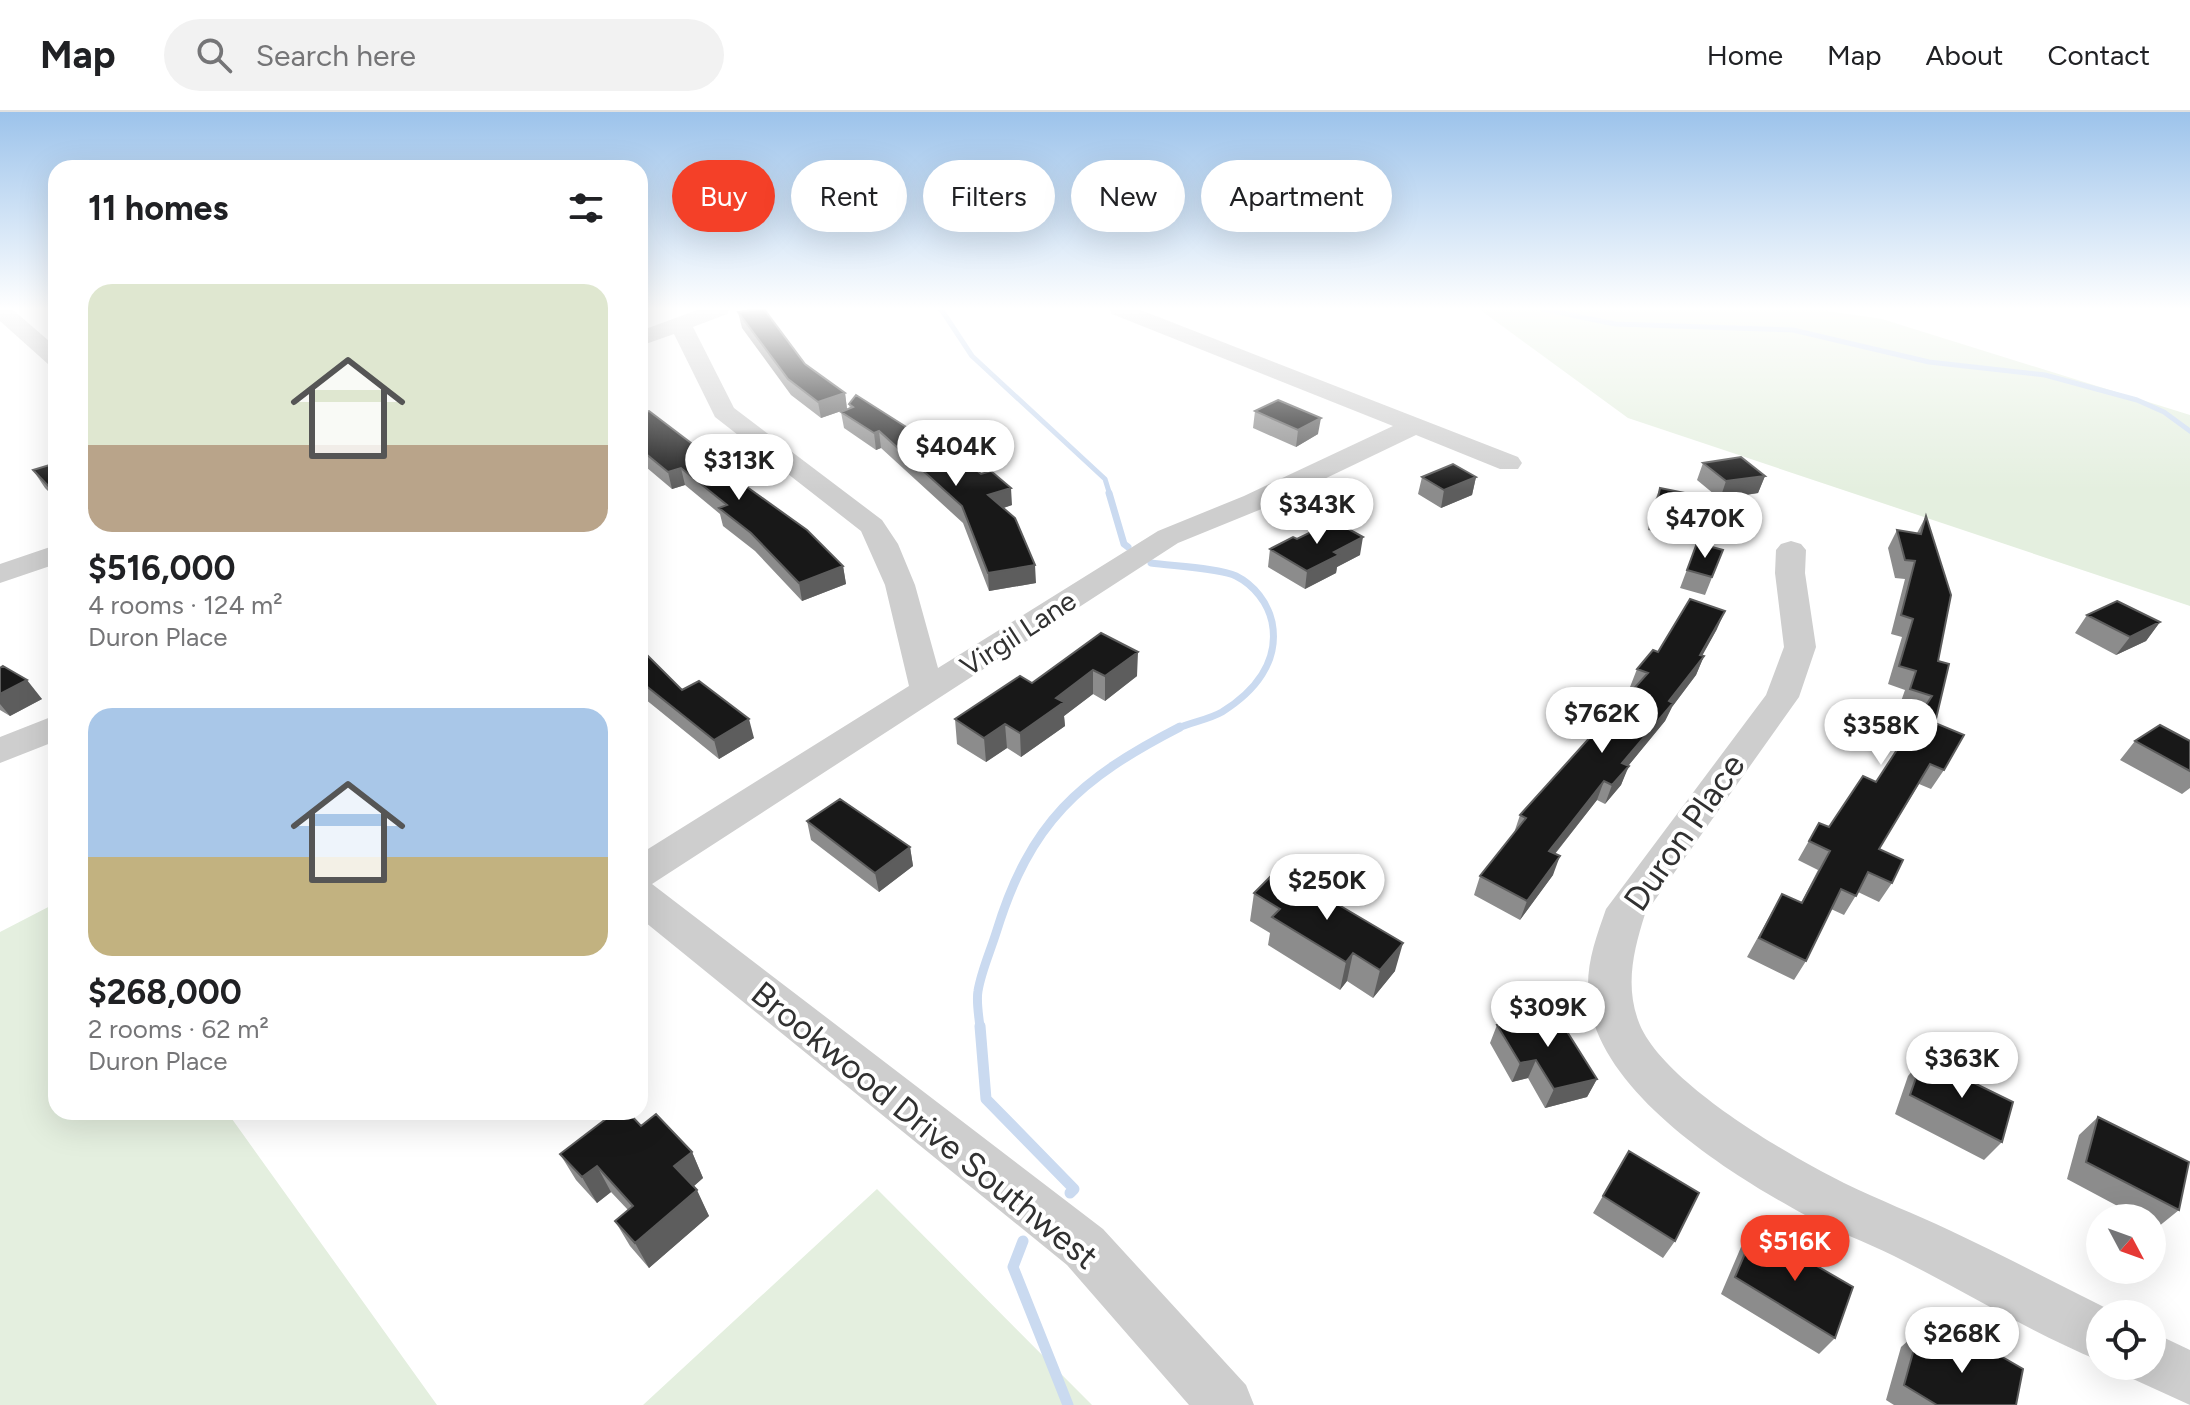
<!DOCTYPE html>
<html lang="en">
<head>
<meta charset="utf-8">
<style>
  :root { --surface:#fff; --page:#f2f2f2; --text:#202124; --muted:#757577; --line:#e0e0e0; --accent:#f44028 }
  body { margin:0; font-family:Figtree,sans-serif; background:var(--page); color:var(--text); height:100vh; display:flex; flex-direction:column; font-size:30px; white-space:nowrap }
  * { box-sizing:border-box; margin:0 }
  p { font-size:26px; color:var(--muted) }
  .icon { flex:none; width:44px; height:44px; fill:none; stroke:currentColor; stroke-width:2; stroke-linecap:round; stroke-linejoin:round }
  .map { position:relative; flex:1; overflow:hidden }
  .side { position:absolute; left:48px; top:48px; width:600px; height:960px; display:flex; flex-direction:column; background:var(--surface); border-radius:24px; box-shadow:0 8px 32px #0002 }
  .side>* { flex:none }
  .banner { position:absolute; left:672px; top:48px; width:760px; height:72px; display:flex; gap:16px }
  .needle { width:52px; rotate:131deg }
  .tools { position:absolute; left:2086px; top:1092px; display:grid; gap:16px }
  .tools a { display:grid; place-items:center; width:80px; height:80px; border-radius:50%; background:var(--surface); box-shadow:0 8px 32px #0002; font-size:40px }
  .price { position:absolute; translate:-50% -68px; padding:0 18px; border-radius:28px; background:#fff; color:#222; font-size:26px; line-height:52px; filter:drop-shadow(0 2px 4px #0008) }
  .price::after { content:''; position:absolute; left:50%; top:48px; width:24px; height:18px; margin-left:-12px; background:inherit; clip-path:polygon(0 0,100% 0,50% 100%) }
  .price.active { background:var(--accent); color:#fff }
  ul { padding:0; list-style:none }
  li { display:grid; align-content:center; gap:16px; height:424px; padding:0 40px }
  li span { display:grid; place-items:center; height:248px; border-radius:24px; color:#555 }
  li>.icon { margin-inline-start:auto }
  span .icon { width:144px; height:144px; fill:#fffc; stroke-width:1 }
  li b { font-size:34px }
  h2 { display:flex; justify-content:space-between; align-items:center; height:96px; padding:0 40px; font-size:34px }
  .pill { padding:0 28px; border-radius:36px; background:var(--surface); box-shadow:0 8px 32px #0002; font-size:28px; line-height:72px }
  .pill.active { background:var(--accent); color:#fff }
  header { display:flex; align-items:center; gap:48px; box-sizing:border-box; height:112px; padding:0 40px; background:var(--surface); border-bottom:2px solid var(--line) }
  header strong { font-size:38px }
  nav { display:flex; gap:44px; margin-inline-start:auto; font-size:28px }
  .search { width:560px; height:72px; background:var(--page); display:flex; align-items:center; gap:20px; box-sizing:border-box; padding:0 28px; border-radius:44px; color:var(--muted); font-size:30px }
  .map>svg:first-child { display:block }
</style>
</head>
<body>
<header>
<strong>Map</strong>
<div class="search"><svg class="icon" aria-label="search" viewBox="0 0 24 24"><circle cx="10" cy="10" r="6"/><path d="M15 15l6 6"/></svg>Search here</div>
<nav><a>Home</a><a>Map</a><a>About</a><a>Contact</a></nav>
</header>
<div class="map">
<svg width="2190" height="1293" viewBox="0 0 2190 1293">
  <rect width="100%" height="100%" fill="#fff"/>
  <path fill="#e4efdf" d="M 1479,197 L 1814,197 L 1882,207 L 2190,303 L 2190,494 L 1628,306 Z
    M 56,791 L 56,1000 L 227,1000 L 437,1293 L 0,1293 L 0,820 Z
    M 877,1077 L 1092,1293 L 643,1293 Z"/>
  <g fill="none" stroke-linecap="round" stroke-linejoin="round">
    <path stroke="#cadaf0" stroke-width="5" d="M 941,197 L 972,244 L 1105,367 L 1110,383
      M 1542,197 L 1615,212 L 1793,218 L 1929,250 L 2045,263 L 2137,288 L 2164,300 L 2190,319"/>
    <path stroke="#cadaf0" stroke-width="7" d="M 1109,381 L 1124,432 L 1128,435
      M 1151,451 C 1171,454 1220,456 1236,464 C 1254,473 1268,491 1272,510 C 1280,550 1254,580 1222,600 C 1208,608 1191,610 1176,617"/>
    <path stroke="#cadaf0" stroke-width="9" d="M 980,916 C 979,904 976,890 978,879 C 981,860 990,840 996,821 C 1030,710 1079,667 1180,615"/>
    <path stroke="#cadaf0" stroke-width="11" d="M 980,914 L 986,987 L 1074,1077 L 1070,1081
      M 1023,1129 L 1013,1155 L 1068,1293"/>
    <path fill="#cecece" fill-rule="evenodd" d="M 0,197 L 12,197 L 56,235 L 56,254 L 48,252 L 0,209 Z
      M 700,197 L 730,197 L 727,202 L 693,215 L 734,296 L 882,408 L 898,432 L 915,473 L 938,556 L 1158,419 L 1244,384 L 1393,314 L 1112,202 L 1109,197 L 1138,197 L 1518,345 L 1522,351 L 1518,357 L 1500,357 L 1416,323 L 1264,396 L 1178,431 L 652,772 L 1103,1117 L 1246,1273 L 1254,1293 L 1189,1293 L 1067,1153 L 640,806 L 640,742 L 909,574 L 885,473 L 861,419 L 715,305 L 674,222 L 640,234 L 640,219 Z
      M 1791,429 L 1801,432 L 1806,438 L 1805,461 L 1816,535 L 1799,585 L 1645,802 C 1634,837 1625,872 1638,908 C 1659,969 1788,1043 1844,1071 C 1879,1088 1915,1102 1949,1118 C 2006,1145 2062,1174 2118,1202 L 2100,1202 L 2100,1249 C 2029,1220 1963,1178 1894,1144 C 1865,1130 1834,1118 1805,1103 C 1728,1061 1587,974 1588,874 C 1588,846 1597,823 1606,797 L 1766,583 L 1784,535 L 1775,461 L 1776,438 L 1781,432 Z
      M 56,433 L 56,452 L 0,471 L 0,452 Z
      M 56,603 L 56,629 L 0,651 L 0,625 Z
      M 2152,1220 L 2190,1238 L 2190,1293 L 2133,1267 L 2127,1254 L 2152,1254 Z"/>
  </g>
  <path fill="#8c8c8c" d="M 738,200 L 805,252 L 845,281 L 847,297 L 821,306 L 791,283 L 742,216 Z
    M 849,292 L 911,318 L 929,329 L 1012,393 L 1003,396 L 1036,471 L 989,479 L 963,411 L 881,336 L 876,338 L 844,316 L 841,300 L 850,297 Z
    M 1255,299 L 1318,322 L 1296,335 L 1253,316 Z
    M 640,302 L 728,359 L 729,362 L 843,454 L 846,472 L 802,489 L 755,439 L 723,414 L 720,402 L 685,373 L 672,377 L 640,350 Z
    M 56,351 L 56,387 L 45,376 L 33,358 Z
    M 1703,351 L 1765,364 L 1758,381 L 1720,387 L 1697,368 Z
    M 1422,365 L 1476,365 L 1472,383 L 1441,396 L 1418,382 Z
    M 1660,376 L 1686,407 L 1679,425 L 1648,418 L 1653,393 Z
    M 1926,404 L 1938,549 L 1935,611 L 1944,658 L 1931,677 L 1919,672 L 1879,737 L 1892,771 L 1879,790 L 1858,780 L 1844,803 L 1831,797 L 1806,849 L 1794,868 L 1747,845 L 1782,782 L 1801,791 L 1818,758 L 1798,748 L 1819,711 L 1829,715 L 1876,670 L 1920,602 L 1899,595 L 1905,578 L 1888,572 L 1902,525 L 1891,522 L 1905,467 L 1895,466 L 1888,436 L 1897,418 L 1917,421 Z
    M 1297,427 L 1360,443 L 1337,455 L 1336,461 L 1305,477 L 1268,455 L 1270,437 Z
    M 1697,431 L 1723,438 L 1705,483 L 1680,476 Z
    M 2087,503 L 2160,510 L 2146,529 L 2116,543 L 2075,521 Z
    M 1717,517 L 1702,543 L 1704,544 L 1696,563 L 1672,595 L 1665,609 L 1628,654 L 1621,673 L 1605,692 L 1597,688 L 1555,742 L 1553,763 L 1520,808 L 1474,783 L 1480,764 L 1514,721 L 1520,703 L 1633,577 L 1630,575 L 1637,557 L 1658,540 Z
    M 1101,521 L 1137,564 L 1105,589 L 1093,582 L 1064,604 L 1065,614 L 1021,645 L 1007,636 L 986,650 L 957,632 L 955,607 L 1032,571 Z
    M 640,536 L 682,578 L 754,626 L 719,647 L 645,587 L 640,589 Z
    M 0,556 L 42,587 L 10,604 L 0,598 Z
    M 2135,629 L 2190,629 L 2190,676 L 2182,682 L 2120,648 Z
    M 807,709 L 910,735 L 913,754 L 879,780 L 811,728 Z
    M 1254,781 L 1395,859 L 1373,886 L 1347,869 L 1340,878 L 1268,833 L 1270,821 L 1250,809 Z
    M 1497,913 L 1597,967 L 1587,985 L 1545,996 L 1528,966 L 1512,970 L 1490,931 Z
    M 1923,946 L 2002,1030 L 1984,1048 L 1895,1002 L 1908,964 Z
    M 2098,1005 L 2179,1098 L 2158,1115 L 2152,1112 L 2152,1106 L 2140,1106 L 2067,1067 L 2079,1023 Z
    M 641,1014 L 692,1040 L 703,1066 L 694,1074 L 709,1104 L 649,1156 L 630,1134 L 615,1109 L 628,1098 L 611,1080 L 597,1091 L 576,1068 L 560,1042 Z
    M 1629,1039 L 1675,1129 L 1663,1146 L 1593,1101 Z
    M 1755,1118 L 1835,1226 L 1819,1242 L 1721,1182 L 1741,1135 Z
    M 1919,1219 L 1955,1240 L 1971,1227 L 2016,1293 L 1894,1293 L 1886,1288 L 1901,1235 Z"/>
  <path fill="#5d5d5d" d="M 845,281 L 847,297 L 821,306 L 818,290 Z
    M 1321,306 L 1318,322 L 1296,335 L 1298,318 Z
    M 879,319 L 881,336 L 876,338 L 874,321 Z
    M 681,356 L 685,373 L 672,377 L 668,360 Z
    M 1765,364 L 1758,381 L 1720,387 L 1726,369 Z
    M 1476,365 L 1472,383 L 1441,396 L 1444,378 Z
    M 1011,376 L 1012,393 L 989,401 L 988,383 Z
    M 1363,425 L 1360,443 L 1337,455 L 1336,461 L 1305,477 L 1307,459 L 1334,440 Z
    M 1035,453 L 1036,471 L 989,479 L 988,461 Z
    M 843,454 L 846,472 L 802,489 L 799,471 Z
    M 1725,499 L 1717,517 L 1696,555 L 1704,544 L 1696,563 L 1672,595 L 1665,609 L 1615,670 L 1622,651 L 1669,589 L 1700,543 Z
    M 2160,510 L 2146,529 L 2116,543 L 2130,525 Z
    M 1138,540 L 1137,564 L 1105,589 L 1105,564 Z
    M 1093,558 L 1093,582 L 1064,604 L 1065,614 L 1021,645 L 1020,621 L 1056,586 Z
    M 27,568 L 42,587 L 10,604 L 0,592 L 0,582 Z
    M 640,572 L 645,587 L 640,589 Z
    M 749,607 L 754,626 L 719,647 L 714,628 Z
    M 1005,612 L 1007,636 L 986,650 L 984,626 Z
    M 1629,654 L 1621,673 L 1605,692 L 1612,673 Z
    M 1604,669 L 1597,688 L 1542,758 L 1549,739 Z
    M 910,735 L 913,754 L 879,780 L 875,761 Z
    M 1560,744 L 1553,763 L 1520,808 L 1527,789 Z
    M 1403,831 L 1395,859 L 1373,886 L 1380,858 Z
    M 1353,841 L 1347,869 L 1340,878 L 1346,850 Z
    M 1536,948 L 1528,966 L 1512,970 L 1520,951 Z
    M 1597,967 L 1587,985 L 1545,996 L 1554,977 Z
    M 692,1040 L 703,1066 L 687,1080 L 674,1054 Z
    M 597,1054 L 611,1080 L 597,1091 L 582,1065 Z
    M 697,1078 L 709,1104 L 649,1156 L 635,1131 Z"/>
  <path fill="#181818" stroke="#5d5d5d" stroke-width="2" d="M 757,197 L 764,197 L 805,252 L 845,281 L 818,290 L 788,267 L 738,200 Z
    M 856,283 L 911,318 L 916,317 L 929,329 L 939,326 L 981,362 L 991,359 L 1011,376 L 988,383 L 1015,406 L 1035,453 L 988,461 L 962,394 L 879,319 L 874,321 L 841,300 L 853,295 L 849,292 Z
    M 1278,288 L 1321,306 L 1298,318 L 1255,299 Z
    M 649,299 L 728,359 L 726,360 L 807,418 L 843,454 L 799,471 L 751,421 L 719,396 L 727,393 L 681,356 L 668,360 L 640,337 L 640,302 Z
    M 1741,345 L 1765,364 L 1726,369 L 1703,351 Z
    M 56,351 L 56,382 L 33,358 Z
    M 1453,352 L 1476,365 L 1444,378 L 1422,365 Z
    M 1660,376 L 1690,382 L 1686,407 L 1655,401 Z
    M 1926,404 L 1951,483 L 1938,549 L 1949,552 L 1935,611 L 1964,623 L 1944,658 L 1930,652 L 1879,737 L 1903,748 L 1892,771 L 1868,760 L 1856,784 L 1841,777 L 1806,849 L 1759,826 L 1782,782 L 1802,791 L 1830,739 L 1809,729 L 1819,711 L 1829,715 L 1863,664 L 1876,670 L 1932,584 L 1910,577 L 1916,559 L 1899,554 L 1913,507 L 1901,503 L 1915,449 L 1905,448 L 1897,418 L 1921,422 Z
    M 1334,409 L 1363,425 L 1334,440 L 1339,443 L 1307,459 L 1270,437 L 1293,425 L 1297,427 Z
    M 1697,431 L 1723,438 L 1712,465 L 1687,458 Z
    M 1690,487 L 1725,499 L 1700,543 L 1704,544 L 1669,589 L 1673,591 L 1622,651 L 1629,654 L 1612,673 L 1604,669 L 1549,739 L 1560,744 L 1527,789 L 1480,764 L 1526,706 L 1520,703 L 1648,561 L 1637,557 L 1653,538 L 1658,540 Z
    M 2117,489 L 2160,510 L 2130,525 L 2087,503 Z
    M 1101,521 L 1138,540 L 1105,564 L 1093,558 L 1056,586 L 1064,590 L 1020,621 L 1005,612 L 984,626 L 955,607 L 1020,564 L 1032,571 Z
    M 640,536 L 682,578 L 699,569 L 749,607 L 714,628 L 640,569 Z
    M 3,554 L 27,568 L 0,582 L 0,556 Z
    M 2160,613 L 2190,629 L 2190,659 L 2135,629 Z
    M 840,687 L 910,735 L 875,761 L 807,709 Z
    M 1278,757 L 1403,831 L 1380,858 L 1353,841 L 1346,850 L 1272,805 L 1280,797 L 1254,781 Z
    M 1554,899 L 1597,967 L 1554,977 L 1536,948 L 1520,951 L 1497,913 Z
    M 1923,946 L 2013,990 L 2002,1030 L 1910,983 Z
    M 615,1000 L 628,1000 L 641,1014 L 656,1002 L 692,1040 L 674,1054 L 697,1078 L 635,1131 L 615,1109 L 633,1094 L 597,1054 L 582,1065 L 560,1042 Z
    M 2098,1005 L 2189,1050 L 2179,1098 L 2086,1050 Z
    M 1629,1039 L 1699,1081 L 1675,1129 L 1603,1084 Z
    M 1755,1118 L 1853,1175 L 1835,1226 L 1735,1165 Z
    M 1919,1219 L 1966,1246 L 1971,1227 L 2023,1257 L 2016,1293 L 1937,1293 L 1904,1273 Z"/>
  <linearGradient id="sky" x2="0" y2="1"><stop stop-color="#9cc3eb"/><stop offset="0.52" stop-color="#fff"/><stop offset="1" stop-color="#fff" stop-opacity="0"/></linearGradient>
  <rect width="2190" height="378" fill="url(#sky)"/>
  <g text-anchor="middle" stroke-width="8" stroke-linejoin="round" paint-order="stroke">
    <g font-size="28" fill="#313131" stroke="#fff">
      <text transform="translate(1018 521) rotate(-33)" y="10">Virgil Lane</text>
    </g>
    <g font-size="34" fill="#313131" stroke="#fff">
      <text transform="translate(1684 720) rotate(-55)" y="12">Duron Place</text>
      <text transform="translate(925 1013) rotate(39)" y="12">Brookwood Drive Southwest</text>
    </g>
  </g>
</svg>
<div class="tools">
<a><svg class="needle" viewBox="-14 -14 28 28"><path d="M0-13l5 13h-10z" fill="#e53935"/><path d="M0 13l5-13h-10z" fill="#757577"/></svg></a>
<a><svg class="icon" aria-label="locate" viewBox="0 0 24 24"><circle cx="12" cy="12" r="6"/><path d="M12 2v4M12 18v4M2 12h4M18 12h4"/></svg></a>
</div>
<b class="price" style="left:956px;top:376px">$404K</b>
<b class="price" style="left:739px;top:390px">$313K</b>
<b class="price" style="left:1317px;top:434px">$343K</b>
<b class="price" style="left:1705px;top:448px">$470K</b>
<b class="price" style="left:1602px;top:643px">$762K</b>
<b class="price" style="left:1881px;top:655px">$358K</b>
<b class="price" style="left:1327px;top:810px">$250K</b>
<b class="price" style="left:1548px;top:937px">$309K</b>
<b class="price" style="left:1962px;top:988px">$363K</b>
<b class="price active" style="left:1795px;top:1171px">$516K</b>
<b class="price" style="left:1962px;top:1263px">$268K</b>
<div class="banner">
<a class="pill active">Buy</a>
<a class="pill">Rent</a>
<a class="pill">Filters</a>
<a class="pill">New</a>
<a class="pill">Apartment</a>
</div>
<section class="side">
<h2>11 homes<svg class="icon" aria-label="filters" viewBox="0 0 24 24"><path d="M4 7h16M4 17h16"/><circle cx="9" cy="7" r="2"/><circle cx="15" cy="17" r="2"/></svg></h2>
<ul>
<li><span style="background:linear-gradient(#dfe7d0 65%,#b9a48a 0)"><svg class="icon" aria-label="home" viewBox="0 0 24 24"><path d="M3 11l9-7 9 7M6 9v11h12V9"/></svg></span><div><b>$516,000</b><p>4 rooms · 124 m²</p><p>Duron Place</p></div></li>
<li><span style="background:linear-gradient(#a9c7e8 60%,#c2b280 0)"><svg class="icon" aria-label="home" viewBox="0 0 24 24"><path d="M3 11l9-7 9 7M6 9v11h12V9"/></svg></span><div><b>$268,000</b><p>2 rooms · 62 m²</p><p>Duron Place</p></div></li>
</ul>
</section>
</div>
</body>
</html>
